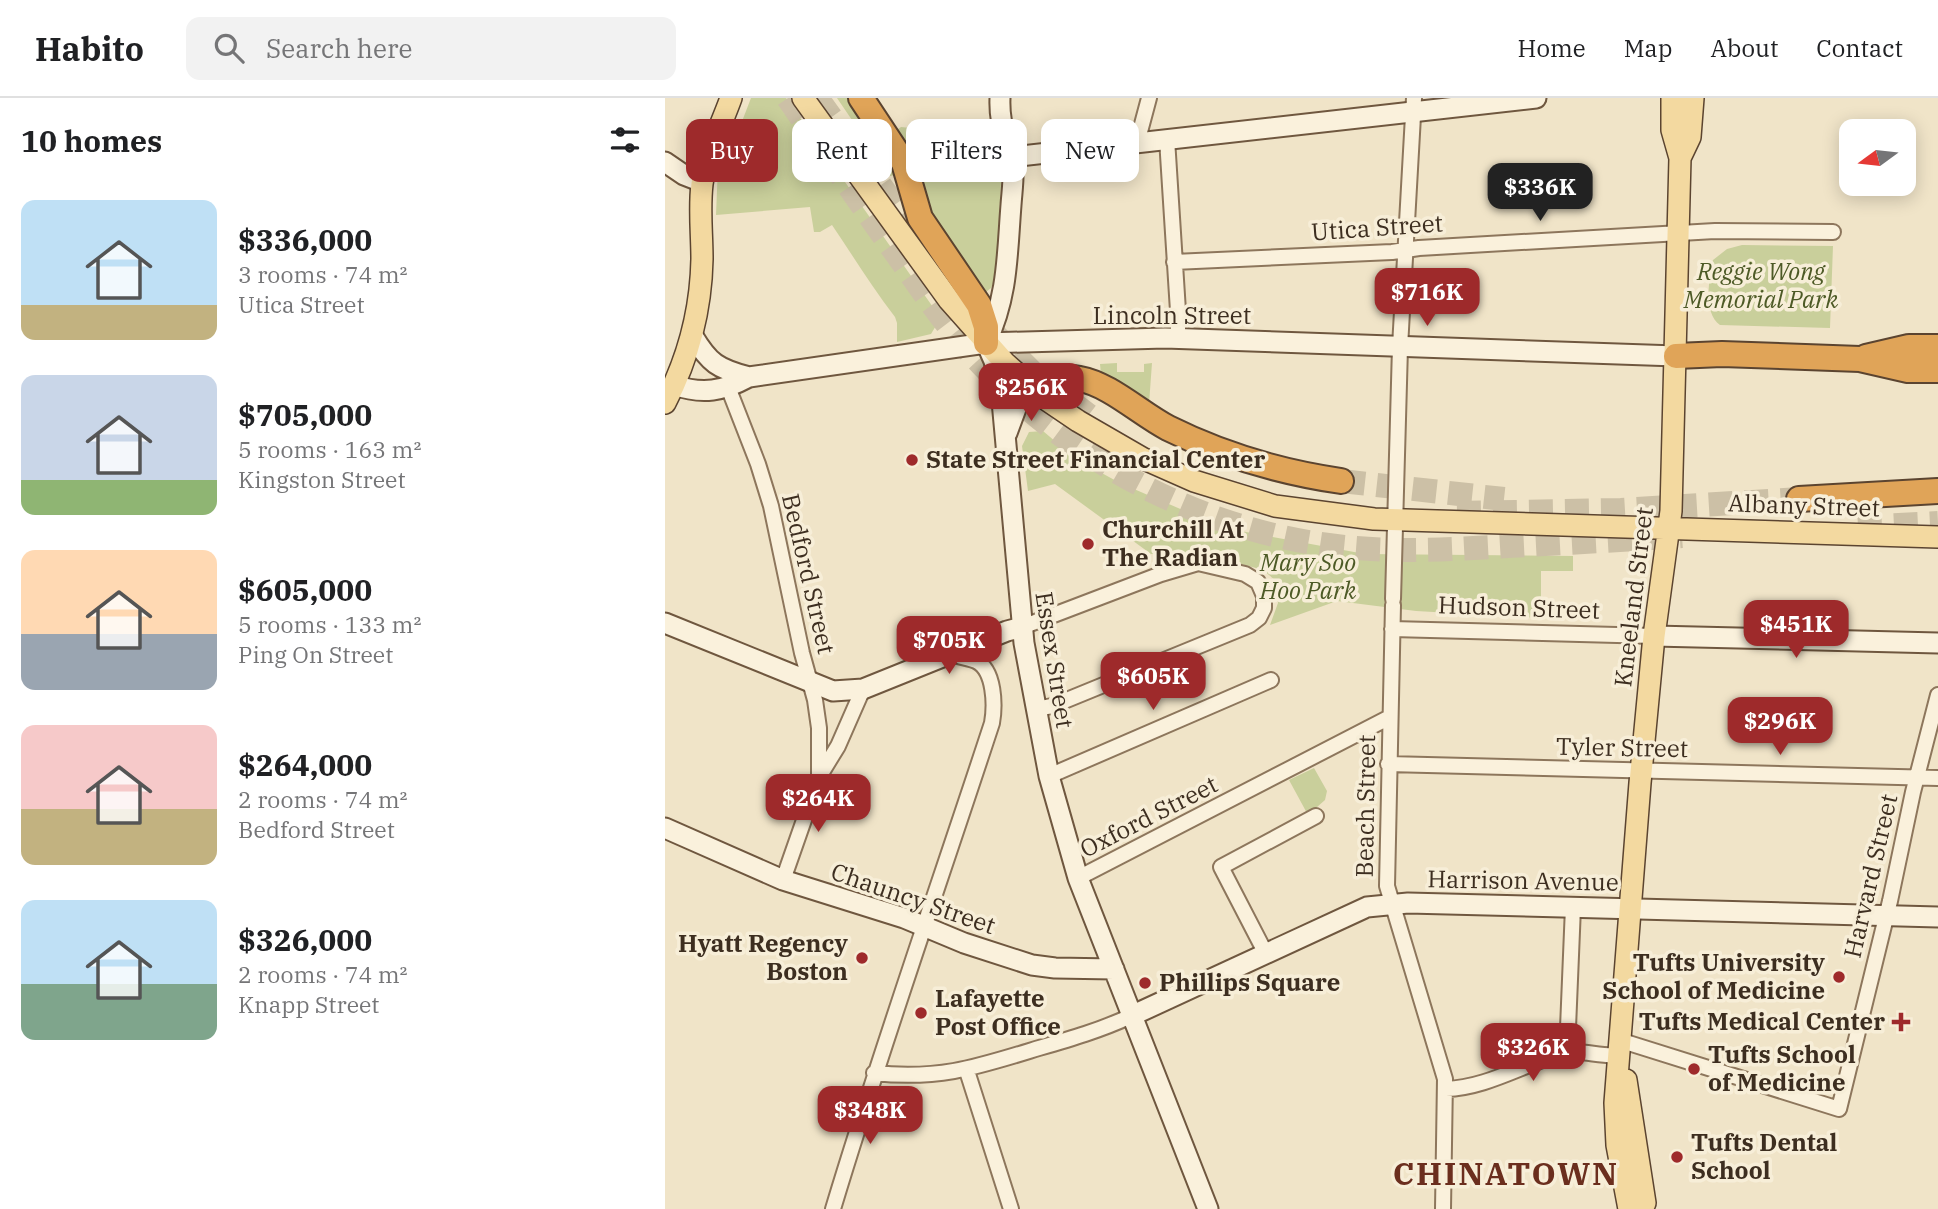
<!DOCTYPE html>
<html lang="en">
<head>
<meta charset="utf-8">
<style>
  :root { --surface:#fff; --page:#f2f2f2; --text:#202124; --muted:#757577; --line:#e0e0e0; --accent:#9e2a2b }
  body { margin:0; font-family:"IBM Plex Serif",serif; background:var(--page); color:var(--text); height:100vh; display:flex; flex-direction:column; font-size:26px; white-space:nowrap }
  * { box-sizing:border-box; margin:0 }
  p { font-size:23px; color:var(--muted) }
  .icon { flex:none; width:38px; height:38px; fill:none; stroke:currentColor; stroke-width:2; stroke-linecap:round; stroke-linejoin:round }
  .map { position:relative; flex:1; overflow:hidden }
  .panel { display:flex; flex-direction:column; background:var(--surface); width:665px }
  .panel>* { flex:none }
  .guide { position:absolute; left:21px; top:21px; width:665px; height:63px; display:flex; gap:14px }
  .needle { width:46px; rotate:255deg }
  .buttons { position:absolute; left:1174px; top:21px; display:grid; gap:14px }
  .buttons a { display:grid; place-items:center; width:77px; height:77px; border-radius:14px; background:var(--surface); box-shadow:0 4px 18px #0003; font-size:35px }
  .price { position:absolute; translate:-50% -60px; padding:0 16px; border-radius:14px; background:var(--accent); color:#fff; font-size:23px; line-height:46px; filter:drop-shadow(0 2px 4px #0008) }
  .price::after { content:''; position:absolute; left:50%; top:42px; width:21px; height:16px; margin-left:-10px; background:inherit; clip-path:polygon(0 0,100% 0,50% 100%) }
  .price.selected { background:#222; color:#fff }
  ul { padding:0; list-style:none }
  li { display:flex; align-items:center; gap:21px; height:175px; padding:0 21px }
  li span { display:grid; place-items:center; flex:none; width:196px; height:140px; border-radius:14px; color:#555 }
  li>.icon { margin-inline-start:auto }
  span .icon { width:84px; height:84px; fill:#fffc; stroke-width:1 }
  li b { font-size:30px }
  h2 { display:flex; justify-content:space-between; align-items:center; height:84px; padding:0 21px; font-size:30px }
  .chip { padding:0 24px; border-radius:14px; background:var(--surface); box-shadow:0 4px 18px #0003; font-size:24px; line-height:63px }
  .chip.selected { background:var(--accent); color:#fff }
  header { display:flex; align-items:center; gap:42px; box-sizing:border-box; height:98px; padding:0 35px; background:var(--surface); border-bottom:2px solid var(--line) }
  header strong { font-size:33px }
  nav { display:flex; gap:38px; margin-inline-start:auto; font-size:24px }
  .search { width:490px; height:63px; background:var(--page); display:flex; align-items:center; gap:18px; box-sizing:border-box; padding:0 24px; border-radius:14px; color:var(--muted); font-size:26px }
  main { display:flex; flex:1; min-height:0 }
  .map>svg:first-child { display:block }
</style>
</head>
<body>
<header>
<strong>Habito</strong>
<div class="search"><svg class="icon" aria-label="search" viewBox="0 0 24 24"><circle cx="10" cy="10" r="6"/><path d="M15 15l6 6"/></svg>Search here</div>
<nav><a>Home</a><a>Map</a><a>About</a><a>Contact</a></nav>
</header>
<main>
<section class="panel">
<h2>10 homes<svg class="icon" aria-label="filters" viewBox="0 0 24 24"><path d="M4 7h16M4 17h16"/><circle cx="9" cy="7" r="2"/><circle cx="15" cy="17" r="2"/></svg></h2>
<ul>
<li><span style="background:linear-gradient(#bfe0f5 75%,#c2b280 0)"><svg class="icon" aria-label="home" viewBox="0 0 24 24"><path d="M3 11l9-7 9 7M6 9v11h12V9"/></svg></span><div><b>$336,000</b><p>3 rooms · 74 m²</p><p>Utica Street</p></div></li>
<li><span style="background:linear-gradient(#c9d6e8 75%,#8fb573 0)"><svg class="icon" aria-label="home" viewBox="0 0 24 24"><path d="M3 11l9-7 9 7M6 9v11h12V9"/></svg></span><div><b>$705,000</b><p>5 rooms · 163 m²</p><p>Kingston Street</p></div></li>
<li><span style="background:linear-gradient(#ffd9b3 60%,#9aa5b1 0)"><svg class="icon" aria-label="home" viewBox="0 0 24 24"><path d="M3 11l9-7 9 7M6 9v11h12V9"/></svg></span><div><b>$605,000</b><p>5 rooms · 133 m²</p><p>Ping On Street</p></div></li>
<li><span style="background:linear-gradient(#f6c9c9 60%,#c2b280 0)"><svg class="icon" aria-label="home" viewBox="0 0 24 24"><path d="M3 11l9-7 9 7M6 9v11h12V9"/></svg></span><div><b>$264,000</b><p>2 rooms · 74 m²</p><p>Bedford Street</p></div></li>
<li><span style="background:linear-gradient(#bfe0f5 60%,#7fa58c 0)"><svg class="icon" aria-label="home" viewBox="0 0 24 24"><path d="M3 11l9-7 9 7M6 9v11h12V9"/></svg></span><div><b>$326,000</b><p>2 rooms · 74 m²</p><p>Knapp Street</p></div></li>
</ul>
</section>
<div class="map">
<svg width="1273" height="1111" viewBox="0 0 1273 1111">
  <rect width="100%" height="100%" fill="#f0e4c8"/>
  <path fill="#c9cf9b" d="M 86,0 L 121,0 L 270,212 L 272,226 L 266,236 L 232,244 L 232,225 L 230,219 C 207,189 188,158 167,127 L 155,134 L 149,134 L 145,109 L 51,117 L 53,68 L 71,39 Z
    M 172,0 L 184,0 L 208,34 L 230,77 L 225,78 Z
    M 236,29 L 312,37 L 323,56 L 337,67 L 331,179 L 326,190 L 321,194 L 318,194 L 267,122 L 250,74 L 254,72 L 230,33 Z
    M 1077,147 L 1168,148 L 1165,230 L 1055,227 C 1038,216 1044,179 1048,162 L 1062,151 Z
    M 452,265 L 452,274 L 479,274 L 479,266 L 487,265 L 484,306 L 436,276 L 435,266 Z
    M 378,333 L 411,361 L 455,385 L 527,416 L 581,434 L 700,456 L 908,458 L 908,473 L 876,473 L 876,520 L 751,513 L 672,503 L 605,527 L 613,505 L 611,483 L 598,472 L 537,455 L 486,456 L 390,386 L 363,393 L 357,348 L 364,334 Z
    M 649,670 L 662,693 L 660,702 L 643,717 L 624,682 Z"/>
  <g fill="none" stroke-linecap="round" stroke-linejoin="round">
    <path stroke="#ccc0a6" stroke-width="24" stroke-dasharray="24 12" stroke-linecap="butt" d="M 123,0 C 161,55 199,111 238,165 C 263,201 288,237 318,268 C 415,370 550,439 691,450 C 742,454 793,451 843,448 C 901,445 959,442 1017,438
      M 152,0 L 275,170
      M 324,231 L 368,275 L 431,323
      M 676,383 L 839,401
      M 792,415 L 956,412 L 1134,401
      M 1193,429 L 1273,425"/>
    <defs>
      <path id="street" d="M 502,41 L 513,213 L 513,240
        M 472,45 L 484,0
        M 509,164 L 727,154 L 754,150 L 1050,133 L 1168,134
        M 63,289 L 93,366 L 106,408 L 137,555 L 150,602 L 154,630 L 154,679
        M 728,501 L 735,249 L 749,0
        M 728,507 L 722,788 L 780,981 L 778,1111
        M 357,529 L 496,476 L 533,465 L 580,476 L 593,484 L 599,498 L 599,510 L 594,520 L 585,527 L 387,608 L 371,611
        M 727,531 L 989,538
        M 723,666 L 1273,680
        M 384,678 L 606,582
        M 413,780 L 725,619
        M 118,782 L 154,679 L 173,648 L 198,591
        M 600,854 L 556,769 L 651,718
        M 954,942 L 1174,1011 L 1225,803 L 1248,694 L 1273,597
        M 902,954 L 908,809
        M 302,973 L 346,1111
        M 209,975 C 275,982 312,969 374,950 C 405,941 436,932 466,918
        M 781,991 C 822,990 860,965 899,955 C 916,951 935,959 953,957
        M 168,1111 C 217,948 274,787 327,625 C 330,608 330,572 311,563 C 303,560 292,558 284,556"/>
      <path id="secondary" d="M 335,0 C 334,28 341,34 347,58 C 350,73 347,92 346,107 C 342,158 343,198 321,245 L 329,263 L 337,303 L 359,545 L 384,678 L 413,780 L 543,1111
        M 347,59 L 871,0
        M 0,64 L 19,77 L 37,84
        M 28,238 C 44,265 53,271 84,279
        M 9,287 C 38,297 58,293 84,279 L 321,245 L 500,240 L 1011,258
        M 342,335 L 352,308 L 369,291
        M 0,525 L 168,593 L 198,591 L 342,533 L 357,529
        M 989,538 L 1273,545
        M 0,730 L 118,782 L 239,820 L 299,845 L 367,867 L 390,870 L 449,871
        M 466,918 L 702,809 L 743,805 L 1273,819"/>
      <path id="primary" d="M 138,0 L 284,202 L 340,265 L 382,302 L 413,323 L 477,360 L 529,383 L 610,408 L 709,421 L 1273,439
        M 1015,60 L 1025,39 L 1028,0
        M 0,305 C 24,259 36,213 37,161 C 37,136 34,111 37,86 C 41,57 56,28 66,0
        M 961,982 L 980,1105 L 977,1111
        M 964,1111 L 952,1047 L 950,1005 L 975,685 L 989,538 L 1006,413 L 1015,60 L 1007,32 L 1007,0"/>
      <path id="highway" d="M 196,0 L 239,65 L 255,120 L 314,207 L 321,229 L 321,245
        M 1011,258 L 1057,256 L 1195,261 L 1243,272 L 1273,272
        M 1201,259 L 1244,249 L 1273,249
        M 369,291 C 381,282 400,278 415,281 C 444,286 476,316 503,330 C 559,358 615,374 676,383
        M 1134,401 L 1273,393"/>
    </defs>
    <use href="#street" stroke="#8d765c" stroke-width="18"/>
    <use href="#secondary" stroke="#6f573f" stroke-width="23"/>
    <use href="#primary" stroke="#5b4430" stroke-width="24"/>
    <use href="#highway" stroke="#5b4430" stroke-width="28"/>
    <use href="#street" stroke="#faf1dc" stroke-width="14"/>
    <use href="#secondary" stroke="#faf1dc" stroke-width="19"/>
    <use href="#primary" stroke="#f3d9a0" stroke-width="21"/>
    <use href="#highway" stroke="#e0a458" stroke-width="24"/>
  </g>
  <g fill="#9e2a2b" stroke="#f7eed8" stroke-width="2.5">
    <circle cx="247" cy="362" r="7"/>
    <circle cx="423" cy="446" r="7"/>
    <circle cx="197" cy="860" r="7"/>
    <circle cx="1174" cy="879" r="7"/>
    <circle cx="480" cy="885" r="7"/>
    <circle cx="256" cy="915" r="7"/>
    <path d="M1232.5 913.5h7v7h7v7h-7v7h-7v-7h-7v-7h7z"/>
    <circle cx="1029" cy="971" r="7"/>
    <circle cx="1012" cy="1059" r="7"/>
  </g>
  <g text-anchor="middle" stroke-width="7" stroke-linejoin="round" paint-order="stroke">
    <g font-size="24" fill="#3d2e20" stroke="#f7eed8">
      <text transform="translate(712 130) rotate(-4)" y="8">Utica Street</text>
      <text x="507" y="226">Lincoln Street</text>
      <text transform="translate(1139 408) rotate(2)" y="8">Albany Street</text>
      <text transform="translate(143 476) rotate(77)" y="8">Bedford Street</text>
      <text transform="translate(969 499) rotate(-83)" y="8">Kneeland Street</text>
      <text transform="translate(854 510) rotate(2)" y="8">Hudson Street</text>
      <text transform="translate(389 562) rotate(81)" y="8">Essex Street</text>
      <text transform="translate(957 650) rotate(1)" y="8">Tyler Street</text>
      <text transform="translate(701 708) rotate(-89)" y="8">Beach Street</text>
      <text transform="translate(484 719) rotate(-27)" y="8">Oxford Street</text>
      <text transform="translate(1206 778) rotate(-77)" y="8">Harvard Street</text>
      <text transform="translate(858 783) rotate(1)" y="8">Harrison Avenue</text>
      <text transform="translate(248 801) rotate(19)" y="8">Chauncy Street</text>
    </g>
    <g font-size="24" font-style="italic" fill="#4d5a26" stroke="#f7eed8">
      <text x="1096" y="182">Reggie Wong<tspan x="1096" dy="28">Memorial Park</tspan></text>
      <text x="643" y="473">Mary Soo<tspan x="643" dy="28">Hoo Park</tspan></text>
    </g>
    <g font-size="24" font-weight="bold" fill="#3d2e20" stroke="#f7eed8" text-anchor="start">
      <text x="261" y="370">State Street Financial Center</text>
      <text x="437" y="440">Churchill At<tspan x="437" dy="28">The Radian</tspan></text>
      <text x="183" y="854" text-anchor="end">Hyatt Regency<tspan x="183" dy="28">Boston</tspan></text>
      <text x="1160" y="873" text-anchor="end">Tufts University<tspan x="1160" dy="28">School of Medicine</tspan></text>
      <text x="494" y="893">Phillips Square</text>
      <text x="270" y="909">Lafayette<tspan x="270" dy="28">Post Office</tspan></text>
      <text x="1220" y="932" text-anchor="end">Tufts Medical Center</text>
      <text x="1043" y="965">Tufts School<tspan x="1043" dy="28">of Medicine</tspan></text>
      <text x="1026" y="1053">Tufts Dental<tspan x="1026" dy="28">School</tspan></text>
    </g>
    <g font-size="32" font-weight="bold" letter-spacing="2" fill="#6b2e1e" stroke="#f7eed8">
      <text x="841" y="1087">CHINATOWN</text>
    </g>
  </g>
</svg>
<div class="buttons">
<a><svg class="needle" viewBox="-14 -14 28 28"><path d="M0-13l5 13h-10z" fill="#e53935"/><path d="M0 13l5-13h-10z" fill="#757577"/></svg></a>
</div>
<b class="price selected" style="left:875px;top:125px">$336K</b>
<b class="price" style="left:762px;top:230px">$716K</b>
<b class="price" style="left:366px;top:325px">$256K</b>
<b class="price" style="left:1131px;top:562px">$451K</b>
<b class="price" style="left:284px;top:578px">$705K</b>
<b class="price" style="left:488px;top:614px">$605K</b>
<b class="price" style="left:1115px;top:659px">$296K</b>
<b class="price" style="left:153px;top:736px">$264K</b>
<b class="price" style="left:868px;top:985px">$326K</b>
<b class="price" style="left:205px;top:1048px">$348K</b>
<div class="guide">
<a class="chip selected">Buy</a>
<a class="chip">Rent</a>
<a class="chip">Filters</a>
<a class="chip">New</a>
</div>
</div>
</main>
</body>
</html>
